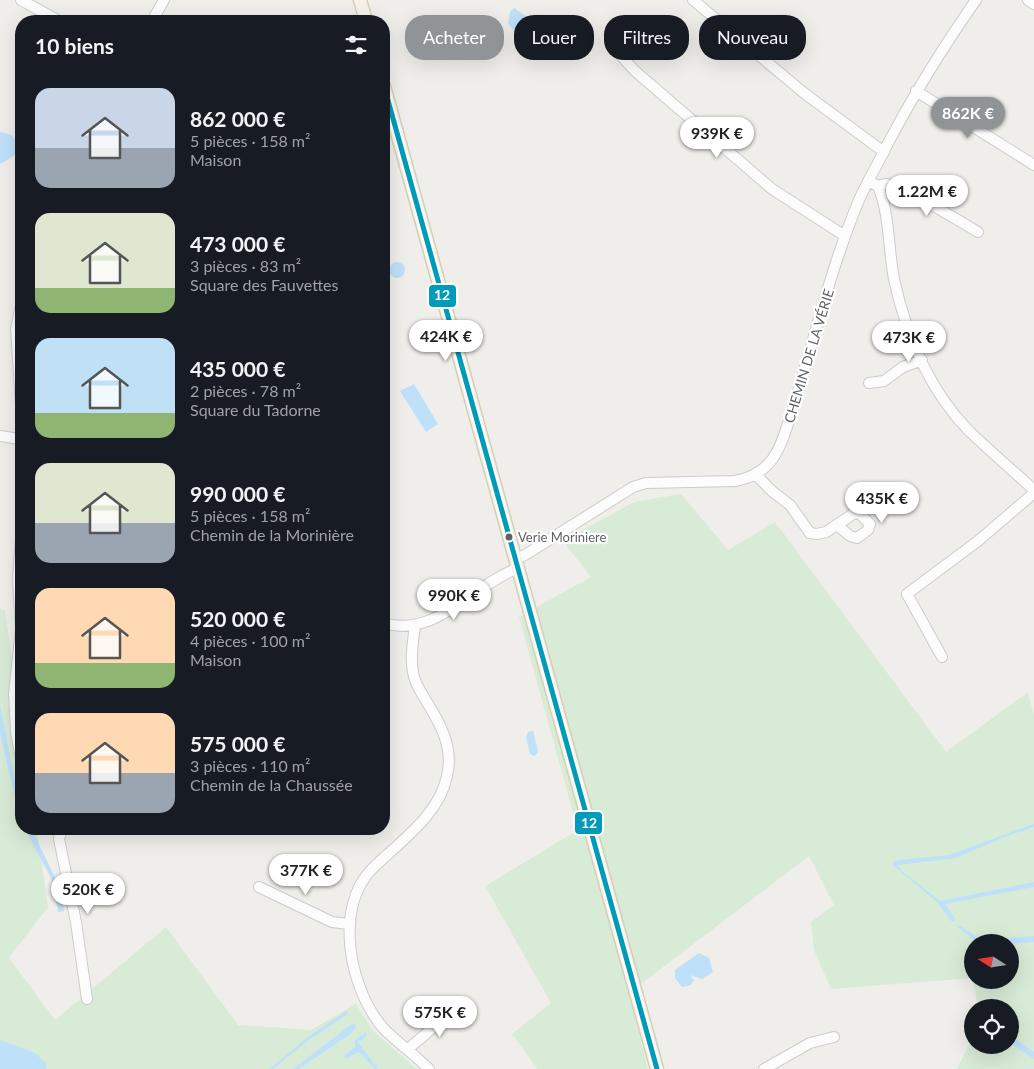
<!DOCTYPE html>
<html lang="fr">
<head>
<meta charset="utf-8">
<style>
  :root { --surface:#171b24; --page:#242831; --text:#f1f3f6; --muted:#9ea1a6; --accent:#919496 }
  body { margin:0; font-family:Lato,sans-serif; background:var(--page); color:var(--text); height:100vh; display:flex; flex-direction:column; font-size:19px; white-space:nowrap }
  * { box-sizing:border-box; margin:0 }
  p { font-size:16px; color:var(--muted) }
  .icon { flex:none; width:28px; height:28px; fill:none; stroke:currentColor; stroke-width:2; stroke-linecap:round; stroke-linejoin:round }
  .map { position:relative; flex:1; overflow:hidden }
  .sheet { position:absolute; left:15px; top:15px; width:375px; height:820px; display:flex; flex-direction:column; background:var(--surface); border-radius:20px; box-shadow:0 5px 20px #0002 }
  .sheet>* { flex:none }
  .guide { position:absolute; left:405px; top:15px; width:475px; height:45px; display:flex; gap:10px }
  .needle { width:32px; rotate:282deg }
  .buttons { position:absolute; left:964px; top:934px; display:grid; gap:10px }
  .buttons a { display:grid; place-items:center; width:55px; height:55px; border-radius:50%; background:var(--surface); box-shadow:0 5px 20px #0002; font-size:25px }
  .price { position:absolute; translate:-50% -42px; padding:0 11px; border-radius:18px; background:#fff; color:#222; font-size:16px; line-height:32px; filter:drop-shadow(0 1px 2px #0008) }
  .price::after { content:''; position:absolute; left:50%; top:30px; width:15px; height:11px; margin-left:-8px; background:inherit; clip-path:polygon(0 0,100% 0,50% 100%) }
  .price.selected { background:var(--accent); color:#fff }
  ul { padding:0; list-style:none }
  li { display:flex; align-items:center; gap:15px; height:125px; padding:0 20px }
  li span { display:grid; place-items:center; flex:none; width:140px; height:100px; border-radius:15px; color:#555 }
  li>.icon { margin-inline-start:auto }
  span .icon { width:60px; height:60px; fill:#fffc; stroke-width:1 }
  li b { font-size:21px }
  h2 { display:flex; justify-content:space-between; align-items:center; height:60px; padding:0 20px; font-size:21px }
  .tag { padding:0 18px; border-radius:20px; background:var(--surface); box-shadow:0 5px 20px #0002; font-size:18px; line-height:45px }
  .tag.selected { background:var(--accent); color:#fff }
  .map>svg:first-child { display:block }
</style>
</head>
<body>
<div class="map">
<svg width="1034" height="1069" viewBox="0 0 1034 1069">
  <rect width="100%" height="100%" fill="#efeeea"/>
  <path fill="#d8ebd6" d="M 681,494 L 728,550 L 775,522 L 946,752 L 1028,692 L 1034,716 L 1034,1069 L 957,1069 L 972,1039 L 972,1045 L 1010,1045 L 1010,1008 L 978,1007 L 973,980 L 1010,980 L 1010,942 L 972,942 L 972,978 L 831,989 L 814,950 L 811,922 L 834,905 L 809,856 L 629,993 L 648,1069 L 537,1069 L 512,1034 L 551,1003 L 485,886 L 578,830 L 519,617 L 591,577 L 563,541 L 634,502 Z
    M 0,608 L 5,611 L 21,722 L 21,829 L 37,829 L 48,907 L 9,958 L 55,1020 L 166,927 L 238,1025 L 311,1030 L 356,1004 L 373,1031 L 417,1069 L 0,1069 Z"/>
  <path fill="#bfe0f9" d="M 514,8 L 536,23 L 536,32 L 530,42 L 516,34 L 508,23 L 510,12 Z
    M 0,132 L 12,135 L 19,146 L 14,156 L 0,164 Z
    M389 270a8 8 0 1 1 16 0a8 8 0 1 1-16 0Z
    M 414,384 L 438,424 L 426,432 L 400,391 Z
    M 0,705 L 18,796 L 15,797 L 0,733 Z
    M 533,731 L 538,752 L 534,756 L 530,754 L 526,737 L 528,732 Z
    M 1034,824 L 1034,827 L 1004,837 L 956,858 L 897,865 L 902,871 L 940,901 L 1034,882 L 1034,887 L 945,904 L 956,920 L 952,922 L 937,902 L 893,865 L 893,862 L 898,860 L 949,855 Z
    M 25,829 L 31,829 L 33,832 L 59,886 L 64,911 L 58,912 L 52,880 Z
    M 959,925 L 983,941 L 1034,936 L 1034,942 L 1010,944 L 977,942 L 957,927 Z
    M 699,953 L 709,958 L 713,972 L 702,979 L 690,975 L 694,980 L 691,985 L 682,987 L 675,978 L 675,970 Z
    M 346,1011 L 348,1013 L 346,1015 L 306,1042 L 273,1069 L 269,1069 L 308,1037 Z
    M 353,1023 L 356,1026 L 353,1032 L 299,1069 L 293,1069 Z
    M 366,1032 L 367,1036 L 358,1042 L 378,1069 L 375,1069 L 359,1052 L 346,1059 L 344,1056 L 355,1047 L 355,1040 Z
    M 1010,1035 L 1034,1052 L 1034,1059 L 1010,1043 Z
    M 0,1040 L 35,1053 L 46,1063 L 46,1069 L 0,1069 Z"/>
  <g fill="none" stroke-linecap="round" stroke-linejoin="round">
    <defs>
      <path id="minor" d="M 21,0 L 59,21
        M 693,0 L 804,93 L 884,152
        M 1028,0 L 1034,4
        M 152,21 L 164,0
        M 615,49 L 635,71 L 772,189 L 845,236
        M 916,91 L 1034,165
        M 868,181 L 878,186 C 890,215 888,248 894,279 C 906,334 929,390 969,431 C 990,451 1012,470 1034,490
        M 878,186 C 881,185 883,184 886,184 C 901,185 963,223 978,232
        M 21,305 L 16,329 L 21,405 L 21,469
        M 869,383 L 884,381 L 903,367 L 922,360
        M 0,436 L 20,439
        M 756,475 L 773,492 L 790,505 L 810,533 L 817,534 L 826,532 L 853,514 L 859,513 L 870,524 L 868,530 L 857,538 L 850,536 L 838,526
        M 21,537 L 18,580 L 21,629 L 14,694 L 16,732 L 21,758
        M 515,559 L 525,555 L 633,487 L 646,483 L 735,481 C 772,474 780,450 790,417 C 813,345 830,269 859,200 C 867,182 877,166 885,149 C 913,95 941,50 976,0
        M 384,623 C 435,639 473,585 518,568
        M 415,626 C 413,641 410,657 413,672 C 414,681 420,691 425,699 C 440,723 454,747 447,776 C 439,816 399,842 372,869 C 333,908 350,991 384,1029 C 398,1043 415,1055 429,1069
        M 942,657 L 907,594 L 978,541 L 1034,493
        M 62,829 L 59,839 L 76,922 L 87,999
        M 259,887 L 332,922 L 349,924
        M 408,1049 L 449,1014 L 463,1009
        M 764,1069 L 810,1043 L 834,1037"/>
      <path id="major" d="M 360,0 L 366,21
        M 384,86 L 657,1069"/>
    </defs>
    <use href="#minor" stroke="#cbcccc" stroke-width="12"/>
    <use href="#major" stroke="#d7ceb8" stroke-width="15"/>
    <use href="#minor" stroke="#fdfcfc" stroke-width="10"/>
    <use href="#major" stroke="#f4f2e9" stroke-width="12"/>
    <defs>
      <path id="bus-1" d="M 384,86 L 657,1069"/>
    </defs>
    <use href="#bus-1" stroke="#fff" stroke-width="9"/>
    <use href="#bus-1" stroke="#009bb9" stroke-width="5"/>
  </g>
  <circle fill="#5f6368" stroke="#fff" stroke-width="2" cx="509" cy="537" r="4.5"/>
  <g text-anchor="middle" stroke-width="4.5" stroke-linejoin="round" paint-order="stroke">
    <g font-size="13" fill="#5f6368" stroke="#fff" text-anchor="start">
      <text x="518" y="542">Verie Moriniere</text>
    </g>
    <g font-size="14" fill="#5f6368" stroke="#fff">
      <text transform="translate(809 356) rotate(-73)" y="5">CHEMIN DE LA VÉRIE</text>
    </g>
  </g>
  <g stroke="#fff" stroke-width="2">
    <rect x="428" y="284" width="29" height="24" rx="5" fill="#009bb9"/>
    <rect x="574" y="811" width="29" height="24" rx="5" fill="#009bb9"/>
  </g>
  <g font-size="14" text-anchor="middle" font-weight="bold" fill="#fff">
    <text x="442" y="300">12</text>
    <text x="589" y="828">12</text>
  </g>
</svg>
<div class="buttons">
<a><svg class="needle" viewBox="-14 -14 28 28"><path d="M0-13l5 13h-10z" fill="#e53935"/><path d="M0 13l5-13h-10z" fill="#9ea1a6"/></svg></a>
<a><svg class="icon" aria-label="locate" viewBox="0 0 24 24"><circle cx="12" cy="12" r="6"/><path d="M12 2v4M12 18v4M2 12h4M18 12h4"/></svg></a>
</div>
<b class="price selected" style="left:968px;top:139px">862K €</b>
<b class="price" style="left:717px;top:159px">939K €</b>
<b class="price" style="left:927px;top:217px">1.22M €</b>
<b class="price" style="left:446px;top:362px">424K €</b>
<b class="price" style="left:909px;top:363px">473K €</b>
<b class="price" style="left:882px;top:524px">435K €</b>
<b class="price" style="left:454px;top:621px">990K €</b>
<b class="price" style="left:306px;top:896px">377K €</b>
<b class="price" style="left:88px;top:915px">520K €</b>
<b class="price" style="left:440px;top:1038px">575K €</b>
<div class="guide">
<a class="tag selected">Acheter</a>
<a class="tag">Louer</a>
<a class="tag">Filtres</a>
<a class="tag">Nouveau</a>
</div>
<section class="sheet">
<h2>10 biens<svg class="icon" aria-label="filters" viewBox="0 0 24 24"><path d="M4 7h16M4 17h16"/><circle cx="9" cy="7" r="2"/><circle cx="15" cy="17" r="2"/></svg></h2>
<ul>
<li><span style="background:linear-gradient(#c9d6e8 60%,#9aa5b1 0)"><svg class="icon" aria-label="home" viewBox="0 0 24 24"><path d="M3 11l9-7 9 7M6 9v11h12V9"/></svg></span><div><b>862 000 €</b><p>5 pièces · 158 m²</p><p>Maison</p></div></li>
<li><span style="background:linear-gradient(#dfe7d0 75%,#8fb573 0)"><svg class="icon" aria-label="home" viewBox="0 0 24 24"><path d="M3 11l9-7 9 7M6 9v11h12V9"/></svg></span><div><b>473 000 €</b><p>3 pièces · 83 m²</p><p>Square des Fauvettes</p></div></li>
<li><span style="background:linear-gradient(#bfe0f5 75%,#8fb573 0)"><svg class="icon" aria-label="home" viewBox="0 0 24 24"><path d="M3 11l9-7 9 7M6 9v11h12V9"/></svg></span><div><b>435 000 €</b><p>2 pièces · 78 m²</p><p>Square du Tadorne</p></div></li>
<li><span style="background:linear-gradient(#dfe7d0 60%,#9aa5b1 0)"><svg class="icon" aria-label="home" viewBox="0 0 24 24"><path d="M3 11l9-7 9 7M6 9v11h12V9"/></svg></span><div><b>990 000 €</b><p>5 pièces · 158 m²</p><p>Chemin de la Morinière</p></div></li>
<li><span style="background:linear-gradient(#ffd9b3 75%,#8fb573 0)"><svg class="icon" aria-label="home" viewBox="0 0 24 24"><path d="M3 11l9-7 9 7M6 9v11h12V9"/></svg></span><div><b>520 000 €</b><p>4 pièces · 100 m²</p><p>Maison</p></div></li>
<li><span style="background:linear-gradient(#ffd9b3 60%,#9aa5b1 0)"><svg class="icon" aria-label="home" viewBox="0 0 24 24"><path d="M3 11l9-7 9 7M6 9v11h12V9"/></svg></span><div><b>575 000 €</b><p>3 pièces · 110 m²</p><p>Chemin de la Chaussée</p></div></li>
</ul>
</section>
</div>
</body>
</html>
